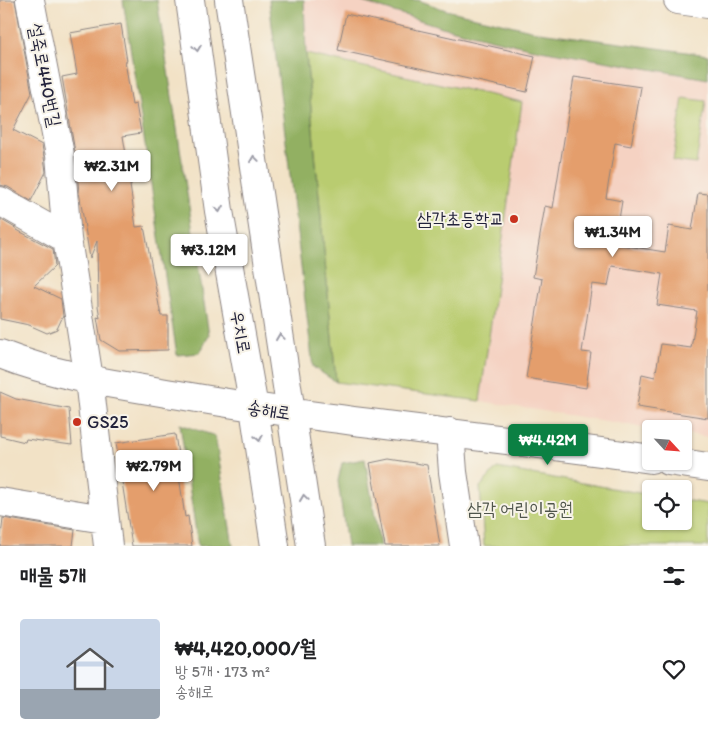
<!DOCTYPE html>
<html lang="ko">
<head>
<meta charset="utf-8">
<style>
  :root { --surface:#fff; --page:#f6f6f6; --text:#202124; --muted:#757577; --accent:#0b8043 }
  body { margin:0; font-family:Itim,"Poor Story",sans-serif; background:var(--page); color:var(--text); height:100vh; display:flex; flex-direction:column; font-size:19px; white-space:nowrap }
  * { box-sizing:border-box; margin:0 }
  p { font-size:16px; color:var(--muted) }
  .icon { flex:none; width:28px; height:28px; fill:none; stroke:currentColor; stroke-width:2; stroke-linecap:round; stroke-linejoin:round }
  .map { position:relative; height:546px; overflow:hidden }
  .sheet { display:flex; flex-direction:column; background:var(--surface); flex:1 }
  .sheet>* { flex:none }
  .needle { width:32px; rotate:116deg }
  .fabs { position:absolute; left:642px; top:420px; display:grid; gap:10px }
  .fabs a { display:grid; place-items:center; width:50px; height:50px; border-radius:5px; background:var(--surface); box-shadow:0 1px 4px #0004; font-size:25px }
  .price { position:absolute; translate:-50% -42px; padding:0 11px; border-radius:5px; background:#fff; color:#222; font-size:16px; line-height:32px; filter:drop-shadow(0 1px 2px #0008) }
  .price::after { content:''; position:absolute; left:50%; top:30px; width:15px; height:11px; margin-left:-8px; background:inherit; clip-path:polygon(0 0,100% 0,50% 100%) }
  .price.selected { background:var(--accent); color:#fff }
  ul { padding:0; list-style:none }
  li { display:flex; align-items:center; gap:15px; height:125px; padding:0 20px }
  li span { display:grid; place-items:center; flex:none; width:140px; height:100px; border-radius:5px; color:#555 }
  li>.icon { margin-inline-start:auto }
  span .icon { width:60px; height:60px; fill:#fffc; stroke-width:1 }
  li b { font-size:21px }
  h2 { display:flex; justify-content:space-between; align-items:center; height:60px; padding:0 20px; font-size:21px }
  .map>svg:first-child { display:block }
</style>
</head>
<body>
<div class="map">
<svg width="708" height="546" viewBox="0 0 708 546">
  <rect width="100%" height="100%" fill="#f7f3e8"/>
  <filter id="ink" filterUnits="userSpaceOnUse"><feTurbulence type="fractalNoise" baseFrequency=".02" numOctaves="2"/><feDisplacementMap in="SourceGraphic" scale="10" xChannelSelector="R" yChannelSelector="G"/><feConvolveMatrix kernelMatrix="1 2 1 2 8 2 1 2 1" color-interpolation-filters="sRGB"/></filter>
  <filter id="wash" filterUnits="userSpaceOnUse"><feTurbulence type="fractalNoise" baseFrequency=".0096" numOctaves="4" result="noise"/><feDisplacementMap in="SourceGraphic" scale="20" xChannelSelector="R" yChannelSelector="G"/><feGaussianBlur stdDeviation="1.12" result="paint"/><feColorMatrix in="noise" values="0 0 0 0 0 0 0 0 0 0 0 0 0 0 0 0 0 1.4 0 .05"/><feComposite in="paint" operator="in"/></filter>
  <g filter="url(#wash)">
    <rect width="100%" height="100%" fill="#f2e2c6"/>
    <path fill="#f5d2c2" d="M 304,0 L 356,0 L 442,27 L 529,48 L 708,79 L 708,437 L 684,433 L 684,429 L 656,429 L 480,401 L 336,382 L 306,54 Z"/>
    <path fill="#b9cc6f" stroke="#6e7755" d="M 306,54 L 522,102 L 480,401 L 336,382 Z
      M 683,98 L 706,101 L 696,164 L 673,161 Z
      M 497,468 L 651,495 L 651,521 L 684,521 L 684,500 L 708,504 L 708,546 L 484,546 L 480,487 Z"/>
    <path fill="#92b062" stroke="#5a694e" d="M 123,0 L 157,0 L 209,335 L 200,353 L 177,355 Z
      M 269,0 L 304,0 L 306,54 L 336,382 L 313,367 Z
      M 356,0 L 418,0 L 446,10 L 539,32 L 708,55 L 708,79 L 529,48 L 442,27 Z
      M 180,424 L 215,436 L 233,546 L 198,546 Z
      M 365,459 L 380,546 L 347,546 L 338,481 L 342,463 Z"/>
    <g id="blocks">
      <path fill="#e49e6c" d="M 0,0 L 15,0 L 32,93 L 13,130 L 42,145 L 44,157 L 46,172 L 31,201 L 8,187 L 0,185 Z
        M 346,14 L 535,56 L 527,92 L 338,50 Z
        M 121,24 L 127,61 L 125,61 L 132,105 L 136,104 L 141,133 L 123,136 L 131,185 L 130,185 L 136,227 L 144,226 L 161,316 L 168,316 L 168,350 L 119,351 L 101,340 L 97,317 L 100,318 L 98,306 L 97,241 L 90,258 L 79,192 L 75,152 L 62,77 L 77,74 L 70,33 Z
        M 574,77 L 641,87 L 631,146 L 615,143 L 606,198 L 622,201 L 615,244 L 665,252 L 669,226 L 692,230 L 698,193 L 708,194 L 708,418 L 637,407 L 642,374 L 655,377 L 661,344 L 691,348 L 697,311 L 657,305 L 662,274 L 612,266 L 608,286 L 592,284 L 582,352 L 591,353 L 586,388 L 526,378 L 542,279 L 533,277 L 545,206 L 553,208 Z
        M 0,219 L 17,229 L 17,230 L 53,249 L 55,266 L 34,286 L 61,299 L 63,316 L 57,329 L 47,333 L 29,325 L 0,319 Z
        M 0,392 L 16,399 L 69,409 L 72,445 L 26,439 L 25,442 L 0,436 Z
        M 175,434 L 179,462 L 177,462 L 185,517 L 188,516 L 192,546 L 132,546 L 116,443 Z
        M 389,459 L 427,465 L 440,546 L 385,546 L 370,463 Z
        M 3,518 L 75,530 L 73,546 L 0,546 Z"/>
    </g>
  </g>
  <g filter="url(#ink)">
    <use href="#blocks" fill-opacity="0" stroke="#8a8280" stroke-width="1"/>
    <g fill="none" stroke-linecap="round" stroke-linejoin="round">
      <defs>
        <path id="minor" d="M 30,0 L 60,155 L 67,239 L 89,379 L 108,546
          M 190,0 L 219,211 L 254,408 L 275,546
          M 229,0 L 311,546
          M 0,201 L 67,239
          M 0,354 C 61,378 127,386 191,397 C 344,423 498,437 651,459
          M 450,432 L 453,472 L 464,546
          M 668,461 L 708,467
          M 0,502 L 104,519"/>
        <path id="major" d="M 678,0 L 708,4"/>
      </defs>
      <use href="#minor" stroke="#8a8280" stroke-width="30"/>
      <use href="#major" stroke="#8a8280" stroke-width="30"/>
      <use href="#minor" stroke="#fff" stroke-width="28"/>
      <use href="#major" stroke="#fff" stroke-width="28"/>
    </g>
    <defs><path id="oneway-chevron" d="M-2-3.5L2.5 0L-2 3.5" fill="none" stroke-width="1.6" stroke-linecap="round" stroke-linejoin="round" transform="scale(1.25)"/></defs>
    <g stroke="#9c9ca7">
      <use href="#oneway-chevron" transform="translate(197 48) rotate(82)"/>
      <use href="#oneway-chevron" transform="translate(254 159) rotate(-98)"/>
      <use href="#oneway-chevron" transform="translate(219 209) rotate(81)"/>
      <use href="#oneway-chevron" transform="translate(280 337) rotate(-98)"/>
      <use href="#oneway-chevron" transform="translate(259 438) rotate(81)"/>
      <use href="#oneway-chevron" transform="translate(304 498) rotate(-98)"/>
    </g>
  </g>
  <g fill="#c8321e" stroke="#f7f3e8" stroke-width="2">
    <circle cx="514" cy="219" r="5"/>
    <circle cx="77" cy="422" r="5"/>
  </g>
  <g text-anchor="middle" stroke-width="4" stroke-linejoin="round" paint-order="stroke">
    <g font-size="18" fill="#22223b" stroke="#f7f3e8">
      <text transform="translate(45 75) rotate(79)" y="6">설죽로440번길</text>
      <text transform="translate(241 332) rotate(80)" y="6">우치로</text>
      <text transform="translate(269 410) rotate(9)" y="6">송해로</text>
    </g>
    <g font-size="18" fill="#22223b" stroke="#f7f3e8" text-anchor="end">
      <text x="504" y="225">삼각초등학교</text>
      <text x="87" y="428" text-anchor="start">GS25</text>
    </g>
    <g font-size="18" fill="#4f554b" stroke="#f7f3e8">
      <text x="520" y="515">삼각 어린이공원</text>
    </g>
  </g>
</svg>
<div class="fabs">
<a><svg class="needle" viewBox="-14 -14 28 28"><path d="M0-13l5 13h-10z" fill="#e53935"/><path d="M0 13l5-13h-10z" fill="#757577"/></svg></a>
<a><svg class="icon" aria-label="locate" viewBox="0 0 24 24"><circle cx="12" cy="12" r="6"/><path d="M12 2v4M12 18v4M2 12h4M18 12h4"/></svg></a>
</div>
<b class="price" style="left:112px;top:192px">₩2.31M</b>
<b class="price" style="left:613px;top:258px">₩1.34M</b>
<b class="price" style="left:209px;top:276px">₩3.12M</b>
<b class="price selected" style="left:548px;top:466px">₩4.42M</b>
<b class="price" style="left:154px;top:492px">₩2.79M</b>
</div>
<section class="sheet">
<h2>매물 5개<svg class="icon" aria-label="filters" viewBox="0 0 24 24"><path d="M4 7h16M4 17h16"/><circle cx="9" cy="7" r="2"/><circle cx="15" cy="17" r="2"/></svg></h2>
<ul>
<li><span style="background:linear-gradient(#c9d6e8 70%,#9aa5b1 0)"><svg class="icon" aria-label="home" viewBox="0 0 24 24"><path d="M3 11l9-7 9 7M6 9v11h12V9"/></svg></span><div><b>₩4,420,000/월</b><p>방 5개 · 173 m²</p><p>송해로</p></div><svg class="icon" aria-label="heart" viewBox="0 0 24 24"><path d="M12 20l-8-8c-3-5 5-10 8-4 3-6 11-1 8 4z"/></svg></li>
</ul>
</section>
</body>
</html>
